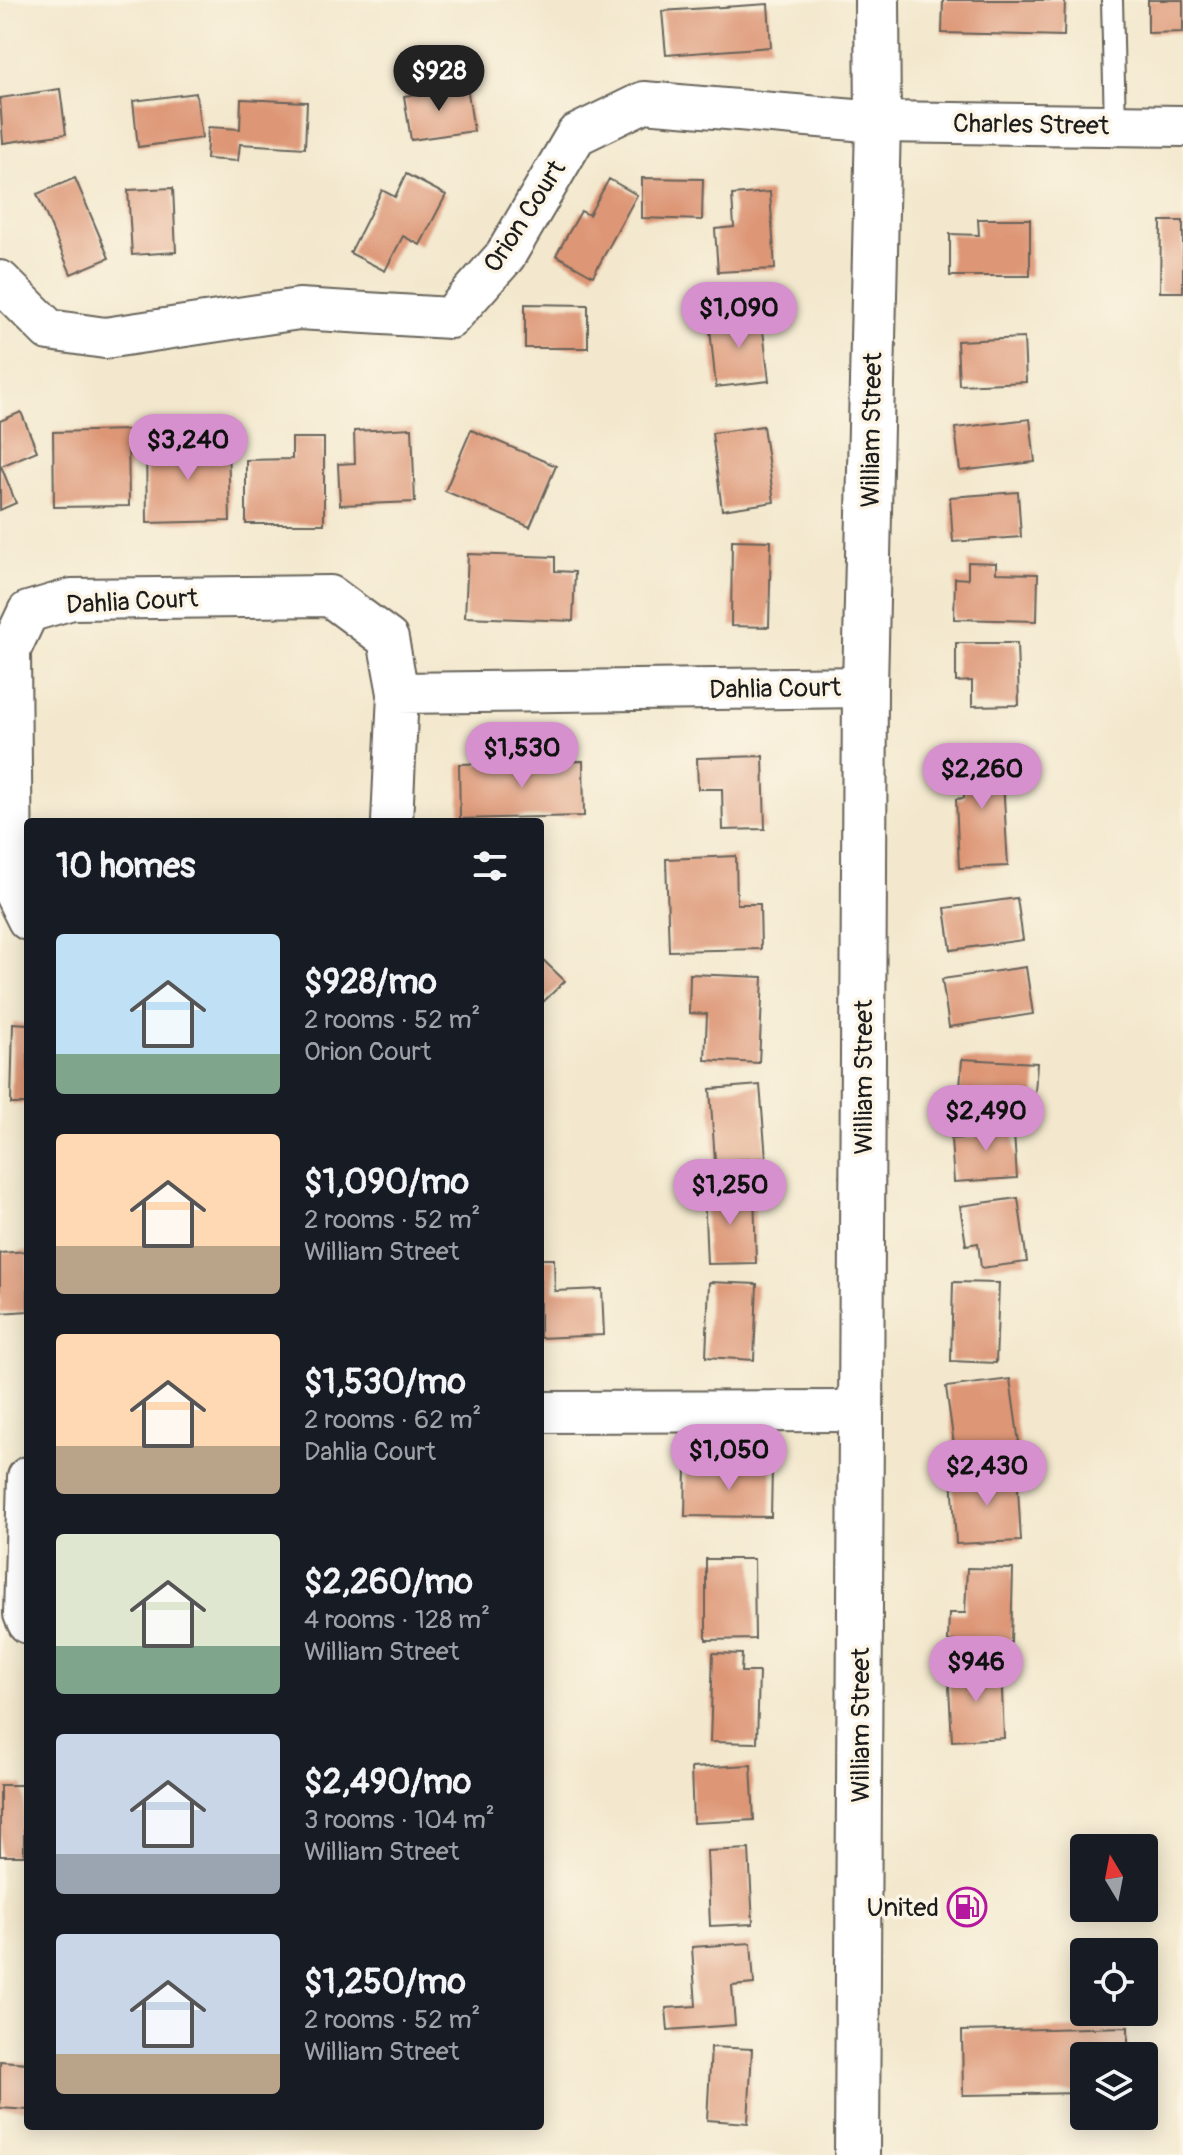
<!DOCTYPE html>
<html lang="en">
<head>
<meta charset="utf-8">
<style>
  :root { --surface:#171b24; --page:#20242c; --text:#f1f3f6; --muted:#9ea1a6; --accent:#d690ce }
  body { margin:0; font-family:Pangolin,sans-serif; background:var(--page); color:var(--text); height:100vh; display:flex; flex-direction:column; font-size:30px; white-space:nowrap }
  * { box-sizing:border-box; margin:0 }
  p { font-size:26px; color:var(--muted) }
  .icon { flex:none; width:44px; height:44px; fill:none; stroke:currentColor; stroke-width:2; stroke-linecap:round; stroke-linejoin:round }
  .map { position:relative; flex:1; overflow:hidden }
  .side { position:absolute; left:24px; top:818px; width:520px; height:1312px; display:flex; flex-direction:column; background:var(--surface); border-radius:8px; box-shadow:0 4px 20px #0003 }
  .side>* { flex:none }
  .needle { width:52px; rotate:350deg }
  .controls { position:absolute; left:1070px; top:1834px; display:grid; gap:16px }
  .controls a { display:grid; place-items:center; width:88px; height:88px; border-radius:8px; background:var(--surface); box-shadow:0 4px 20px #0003; font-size:40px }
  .price { position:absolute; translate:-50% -68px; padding:0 18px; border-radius:28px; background:var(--accent); color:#111; font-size:26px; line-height:52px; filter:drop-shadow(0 2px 4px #0008) }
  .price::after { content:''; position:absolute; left:50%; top:48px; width:24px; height:18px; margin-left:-12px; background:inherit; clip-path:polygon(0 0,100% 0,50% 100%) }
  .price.current { background:#222; color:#fff }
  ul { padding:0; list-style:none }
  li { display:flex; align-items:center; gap:24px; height:200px; padding:0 32px }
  li span { display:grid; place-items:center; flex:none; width:224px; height:160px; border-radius:8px; color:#555 }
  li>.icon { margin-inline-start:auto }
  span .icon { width:96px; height:96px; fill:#fffc; stroke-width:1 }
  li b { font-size:34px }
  h2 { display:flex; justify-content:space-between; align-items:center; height:96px; padding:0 32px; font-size:34px }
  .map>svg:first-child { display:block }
</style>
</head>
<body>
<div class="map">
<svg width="1183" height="2155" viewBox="0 0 1183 2155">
  <rect width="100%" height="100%" fill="#fcf5e5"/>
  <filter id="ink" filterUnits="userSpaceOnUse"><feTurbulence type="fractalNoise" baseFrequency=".0125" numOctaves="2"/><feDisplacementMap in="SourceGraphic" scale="16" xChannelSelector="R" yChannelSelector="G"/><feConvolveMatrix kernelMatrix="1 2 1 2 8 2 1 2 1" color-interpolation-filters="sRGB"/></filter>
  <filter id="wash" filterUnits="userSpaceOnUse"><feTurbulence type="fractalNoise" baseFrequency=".006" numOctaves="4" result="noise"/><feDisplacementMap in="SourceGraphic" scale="32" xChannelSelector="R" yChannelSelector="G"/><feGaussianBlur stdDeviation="1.8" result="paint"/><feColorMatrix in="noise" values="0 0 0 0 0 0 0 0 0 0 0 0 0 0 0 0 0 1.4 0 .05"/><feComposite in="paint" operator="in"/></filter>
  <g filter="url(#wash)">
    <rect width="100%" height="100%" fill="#f3e8cd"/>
    <g id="blocks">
      <path fill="#dd9676" d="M 943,0 L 1065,0 L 1064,36 L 942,33 Z
        M 1148,0 L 1183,0 L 1183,32 L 1148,33 Z
        M 768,4 L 771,47 L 666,55 L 662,11 Z
        M 467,86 L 474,131 L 411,140 L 404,96 Z
        M 60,89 L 66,134 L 3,143 L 0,98 Z
        M 196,93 L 202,138 L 138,147 L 133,101 Z
        M 241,99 L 307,102 L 305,148 L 240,144 L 238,161 L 206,159 L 208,127 L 240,129 Z
        M 406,174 L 446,195 L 420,245 L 403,236 L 385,271 L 350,253 L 382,190 L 395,197 Z
        M 75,178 L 109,258 L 71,274 L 37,194 Z
        M 642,178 L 703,179 L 702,220 L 642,218 Z
        M 609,179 L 637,195 L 593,276 L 556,255 L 581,211 L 589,215 Z
        M 173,188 L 176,252 L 132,255 L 128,190 Z
        M 770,192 L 775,269 L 718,272 L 715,229 L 734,227 L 732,195 Z
        M 978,219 L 1030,219 L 1030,276 L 950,276 L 950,234 L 979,235 Z
        M 1161,221 L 1183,221 L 1183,292 L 1160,292 Z
        M 525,304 L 588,305 L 588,348 L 525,348 Z
        M 761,313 L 769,381 L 716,387 L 709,319 Z
        M 1024,338 L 1026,382 L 959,385 L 957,341 Z
        M 21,412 L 37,451 L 1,466 L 16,503 L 0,510 L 0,421 Z
        M 1030,419 L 1035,462 L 960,471 L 955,428 Z
        M 763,426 L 774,502 L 722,510 L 712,433 Z
        M 412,428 L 415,502 L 340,505 L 338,464 L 355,463 L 354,431 Z
        M 128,430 L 129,506 L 54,507 L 53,432 Z
        M 471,430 L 556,466 L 530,527 L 445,491 Z
        M 292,438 L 324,438 L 324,524 L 246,524 L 246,460 L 292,459 Z
        M 228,440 L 230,521 L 147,523 L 146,442 Z
        M 1018,492 L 1021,537 L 953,542 L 950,497 Z
        M 732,540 L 771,541 L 769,627 L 731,626 Z
        M 468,554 L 555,557 L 555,571 L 575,572 L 573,621 L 465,617 Z
        M 968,562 L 996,563 L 996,573 L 1038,574 L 1037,621 L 954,619 L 955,578 L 968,579 Z
        M 956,643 L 1017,643 L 1019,705 L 972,706 L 972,681 L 956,682 Z
        M 1001,747 L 1008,866 L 959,868 L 956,799 L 964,798 L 962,749 Z
        M 763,756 L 765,829 L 723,830 L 722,789 L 698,789 L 697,758 Z
        M 583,761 L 584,816 L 460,819 L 459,764 Z
        M 736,856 L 737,904 L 760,904 L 761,949 L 669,951 L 666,859 Z
        M 1017,898 L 1023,940 L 951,950 L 945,908 Z
        M 540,957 L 565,981 L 540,1005 Z
        M 1026,967 L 1033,1014 L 949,1027 L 942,979 Z
        M 690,974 L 763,977 L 759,1063 L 705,1060 L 707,1014 L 689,1013 Z
        M 13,1023 L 28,1024 L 28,1104 L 11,1104 Z
        M 962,1059 L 1037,1063 L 1034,1108 L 959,1103 Z
        M 760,1085 L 766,1158 L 715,1161 L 710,1089 Z
        M 1013,1119 L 1017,1178 L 954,1182 L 951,1139 L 976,1137 L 974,1122 Z
        M 754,1189 L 756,1263 L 707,1264 L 704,1192 Z
        M 1018,1198 L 1027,1262 L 981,1268 L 978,1243 L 966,1245 L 960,1206 Z
        M 28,1251 L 28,1311 L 0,1313 L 0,1253 Z
        M 540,1259 L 554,1259 L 555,1291 L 602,1289 L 604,1335 L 540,1338 Z
        M 709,1282 L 757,1284 L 754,1360 L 706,1357 Z
        M 953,1282 L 999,1283 L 996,1363 L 951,1361 Z
        M 1010,1379 L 1020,1450 L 956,1459 L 946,1387 Z
        M 686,1467 L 772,1467 L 771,1517 L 685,1516 Z
        M 1017,1471 L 1021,1541 L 956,1544 L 952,1475 Z
        M 706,1559 L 754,1559 L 755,1639 L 706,1640 Z
        M 967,1568 L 1013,1569 L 1011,1643 L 948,1641 L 949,1613 L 965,1613 Z
        M 713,1653 L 742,1654 L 741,1672 L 759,1672 L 757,1743 L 710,1742 Z
        M 1001,1667 L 1004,1738 L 952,1741 L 948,1670 Z
        M 751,1765 L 754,1820 L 693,1823 L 691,1768 Z
        M 0,1785 L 24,1785 L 24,1856 L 0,1856 Z
        M 749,1849 L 753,1924 L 710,1926 L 707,1851 Z
        M 751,1943 L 754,1984 L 732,1986 L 735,2025 L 668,2030 L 666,2008 L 696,2006 L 692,1947 Z
        M 1128,2027 L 1128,2056 L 1084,2056 L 1084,2093 L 963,2095 L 962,2031 Z
        M 711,2047 L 752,2049 L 748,2123 L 707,2120 Z
        M 0,2061 L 28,2063 L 28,2110 L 0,2108 Z"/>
    </g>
  </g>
  <g filter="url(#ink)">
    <use href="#blocks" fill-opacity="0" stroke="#67635a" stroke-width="2"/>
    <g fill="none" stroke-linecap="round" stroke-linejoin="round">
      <defs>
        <path id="lane" d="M 1112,0 L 1115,126"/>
        <path id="street" d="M 0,281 L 49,330 L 105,338 L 299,309 L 450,318 L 505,256 L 576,135 L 644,102 L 878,122 L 1183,126
          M 398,693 L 865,687
          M 28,920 L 12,888 L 10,650 L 28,612 L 72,599 L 330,596 L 388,639 L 398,693 L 392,822
          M 540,1412 L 861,1411
          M 28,1477 L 24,1614 L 28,1623"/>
        <path id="secondary" d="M 857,2155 L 865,687 L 878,122 L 877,0"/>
      </defs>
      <use href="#lane" stroke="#67635a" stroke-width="24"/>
      <use href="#street" stroke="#67635a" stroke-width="44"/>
      <use href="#secondary" stroke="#67635a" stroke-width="48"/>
      <use href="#lane" stroke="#fff" stroke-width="20"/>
      <use href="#street" stroke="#fff" stroke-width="40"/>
      <use href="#secondary" stroke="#fff" stroke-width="44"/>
    </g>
  </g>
  <defs>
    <symbol id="fuel-ring" viewBox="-11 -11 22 22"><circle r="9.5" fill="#fcf5e5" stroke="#b5179e" stroke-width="1.5"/><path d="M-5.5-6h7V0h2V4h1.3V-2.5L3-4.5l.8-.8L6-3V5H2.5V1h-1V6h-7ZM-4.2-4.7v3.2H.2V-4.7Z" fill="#b5179e"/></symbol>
  </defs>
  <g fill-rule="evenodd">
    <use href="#fuel-ring" x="945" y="1885" width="44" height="44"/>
  </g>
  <g text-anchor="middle" stroke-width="7" stroke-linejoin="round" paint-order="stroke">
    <g font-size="26" fill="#1c1c1c" stroke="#fcf5e5">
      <text transform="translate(1031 124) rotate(1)" y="9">Charles Street</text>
      <text transform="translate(524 216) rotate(-57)" y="9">Orion Court</text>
      <text transform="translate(871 430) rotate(-89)" y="9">William Street</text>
      <text transform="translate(132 601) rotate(-3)" y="9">Dahlia Court</text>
      <text transform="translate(775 688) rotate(-1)" y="9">Dahlia Court</text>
      <text transform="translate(863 1077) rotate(-90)" y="9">William Street</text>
      <text transform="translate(860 1725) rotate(-90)" y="9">William Street</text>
    </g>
    <g font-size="26" fill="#1c1c1c" stroke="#fcf5e5" text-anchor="end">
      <text x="939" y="1916">United</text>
    </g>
  </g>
</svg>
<div class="controls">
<a><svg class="needle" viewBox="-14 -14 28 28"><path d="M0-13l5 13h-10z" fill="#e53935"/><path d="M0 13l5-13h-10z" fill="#9ea1a6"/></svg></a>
<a><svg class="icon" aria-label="locate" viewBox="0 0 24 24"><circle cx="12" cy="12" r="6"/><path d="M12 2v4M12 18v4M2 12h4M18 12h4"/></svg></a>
<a><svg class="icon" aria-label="layers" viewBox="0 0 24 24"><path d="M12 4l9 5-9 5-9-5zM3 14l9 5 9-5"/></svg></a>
</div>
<b class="price current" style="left:439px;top:113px">$928</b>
<b class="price" style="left:739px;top:350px">$1,090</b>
<b class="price" style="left:188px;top:482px">$3,240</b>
<b class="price" style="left:522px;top:790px">$1,530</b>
<b class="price" style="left:982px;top:811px">$2,260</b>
<b class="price" style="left:986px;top:1153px">$2,490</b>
<b class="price" style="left:730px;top:1227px">$1,250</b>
<b class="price" style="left:729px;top:1492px">$1,050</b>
<b class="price" style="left:987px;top:1508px">$2,430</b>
<b class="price" style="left:976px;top:1704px">$946</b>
<section class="side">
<h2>10 homes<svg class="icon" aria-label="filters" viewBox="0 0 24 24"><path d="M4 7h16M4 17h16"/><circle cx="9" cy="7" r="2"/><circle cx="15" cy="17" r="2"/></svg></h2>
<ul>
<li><span style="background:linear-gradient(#bfe0f5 75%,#7fa58c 0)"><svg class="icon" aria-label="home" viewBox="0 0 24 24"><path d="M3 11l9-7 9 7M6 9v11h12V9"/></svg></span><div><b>$928/mo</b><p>2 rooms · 52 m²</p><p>Orion Court</p></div></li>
<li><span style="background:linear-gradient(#ffd9b3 70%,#b9a48a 0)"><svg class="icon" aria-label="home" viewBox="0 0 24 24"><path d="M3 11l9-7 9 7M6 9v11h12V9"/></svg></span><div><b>$1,090/mo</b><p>2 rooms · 52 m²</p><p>William Street</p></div></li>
<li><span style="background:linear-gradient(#ffd9b3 70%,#b9a48a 0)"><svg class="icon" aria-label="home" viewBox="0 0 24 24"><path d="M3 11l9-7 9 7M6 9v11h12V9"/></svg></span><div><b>$1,530/mo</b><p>2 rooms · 62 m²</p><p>Dahlia Court</p></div></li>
<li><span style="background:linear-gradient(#dfe7d0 70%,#7fa58c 0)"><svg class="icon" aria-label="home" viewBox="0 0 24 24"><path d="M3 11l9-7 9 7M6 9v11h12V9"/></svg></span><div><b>$2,260/mo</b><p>4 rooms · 128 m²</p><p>William Street</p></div></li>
<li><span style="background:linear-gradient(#c9d6e8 75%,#9aa5b1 0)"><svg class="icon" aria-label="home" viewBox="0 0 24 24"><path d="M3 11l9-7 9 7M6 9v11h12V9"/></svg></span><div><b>$2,490/mo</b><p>3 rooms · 104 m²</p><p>William Street</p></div></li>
<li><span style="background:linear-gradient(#c9d6e8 75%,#b9a48a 0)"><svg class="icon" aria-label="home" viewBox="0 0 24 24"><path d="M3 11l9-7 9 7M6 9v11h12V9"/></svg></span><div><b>$1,250/mo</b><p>2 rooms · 52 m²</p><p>William Street</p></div></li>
</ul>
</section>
</div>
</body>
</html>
